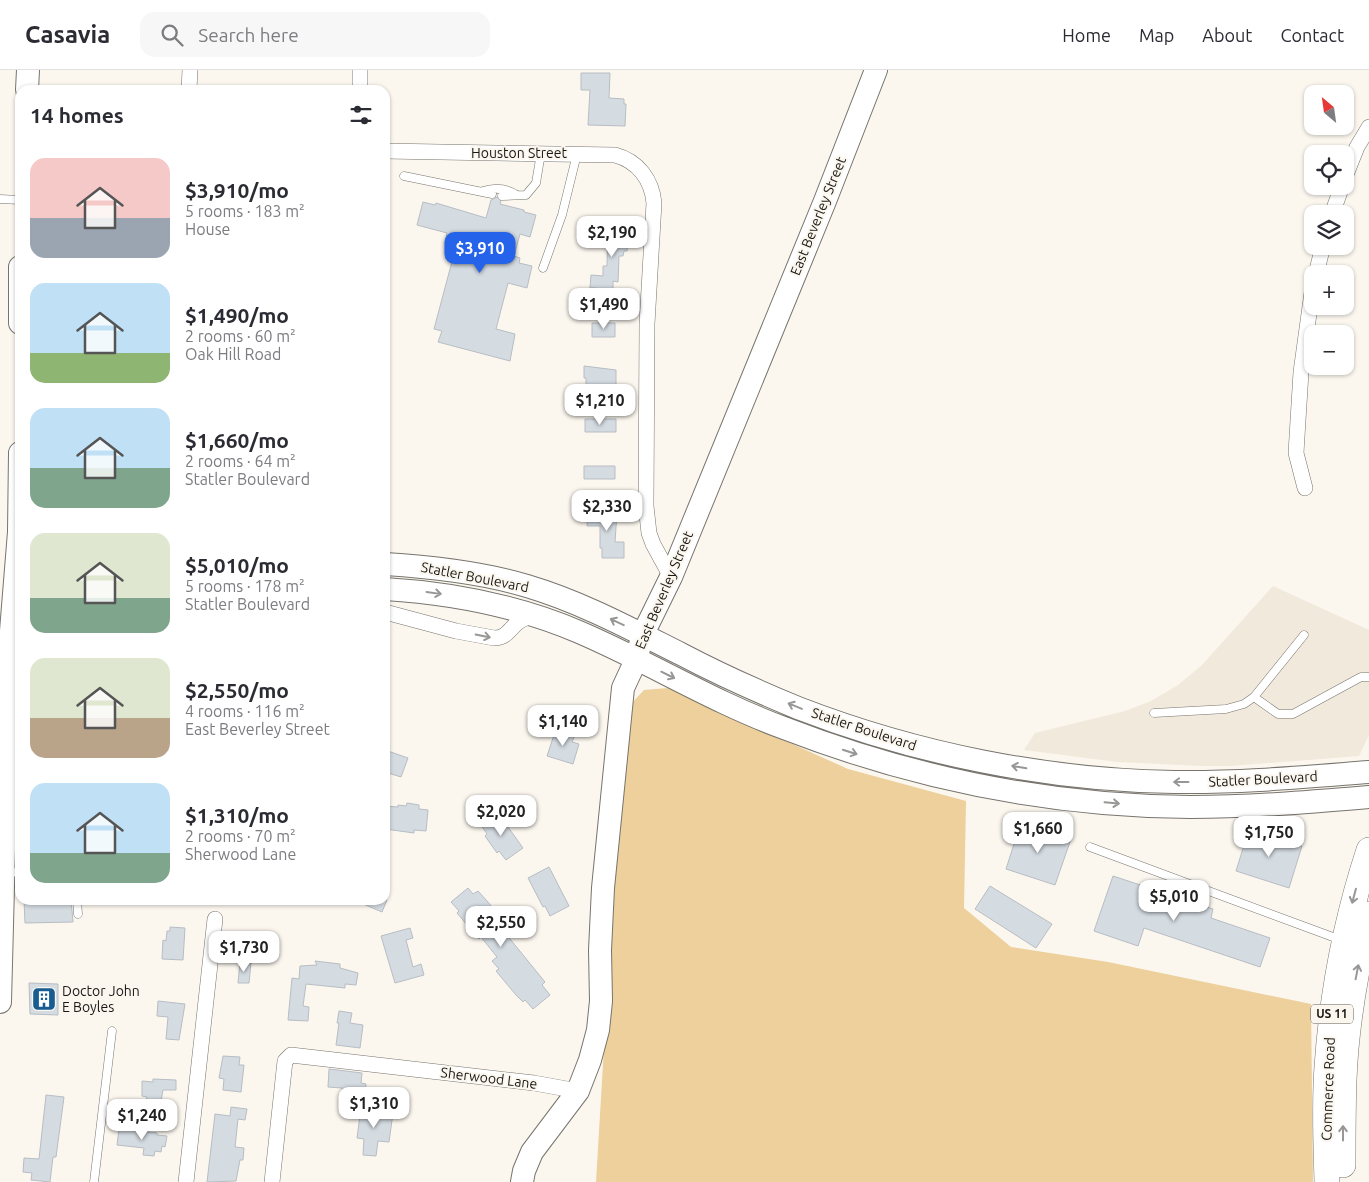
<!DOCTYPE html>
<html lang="en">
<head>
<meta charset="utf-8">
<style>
  :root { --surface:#fff; --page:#f7f7f7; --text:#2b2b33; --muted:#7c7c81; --line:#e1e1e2; --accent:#2563eb }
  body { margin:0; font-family:Ubuntu,sans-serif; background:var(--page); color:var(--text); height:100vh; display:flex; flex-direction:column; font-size:19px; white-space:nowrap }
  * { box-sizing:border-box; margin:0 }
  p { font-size:16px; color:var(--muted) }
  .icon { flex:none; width:28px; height:28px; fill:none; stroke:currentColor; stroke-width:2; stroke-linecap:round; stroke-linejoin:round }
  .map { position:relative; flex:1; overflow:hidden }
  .details { position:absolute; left:15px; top:15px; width:375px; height:820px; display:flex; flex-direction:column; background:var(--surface); border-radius:15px; box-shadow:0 1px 4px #0004 }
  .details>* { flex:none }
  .needle { width:32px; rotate:331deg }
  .tools { position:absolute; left:1304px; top:15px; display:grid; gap:10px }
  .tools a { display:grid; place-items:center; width:50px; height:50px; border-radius:10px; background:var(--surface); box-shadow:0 1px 4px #0004; font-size:25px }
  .price { position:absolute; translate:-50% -42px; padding:0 11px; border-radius:10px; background:#fff; color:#222; font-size:16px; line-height:32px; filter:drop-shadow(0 1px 2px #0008) }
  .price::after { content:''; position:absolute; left:50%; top:30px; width:15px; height:11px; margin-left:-8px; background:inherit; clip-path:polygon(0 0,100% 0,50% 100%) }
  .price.current { background:var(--accent); color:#fff }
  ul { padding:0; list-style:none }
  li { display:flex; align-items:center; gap:15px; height:125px; padding:0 15px }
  li span { display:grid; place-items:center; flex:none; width:140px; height:100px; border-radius:15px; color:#555 }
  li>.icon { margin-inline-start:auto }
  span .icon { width:60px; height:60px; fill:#fffc; stroke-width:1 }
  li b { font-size:21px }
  h2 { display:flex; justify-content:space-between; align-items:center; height:60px; padding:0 15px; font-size:21px }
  header { display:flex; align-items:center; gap:30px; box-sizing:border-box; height:70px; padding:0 25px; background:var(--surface); border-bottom:1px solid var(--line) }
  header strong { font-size:24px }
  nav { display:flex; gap:28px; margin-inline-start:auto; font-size:18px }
  .search { width:350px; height:45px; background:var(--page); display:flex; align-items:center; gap:12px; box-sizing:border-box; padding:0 18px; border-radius:15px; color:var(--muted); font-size:19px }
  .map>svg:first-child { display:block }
</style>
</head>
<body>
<header>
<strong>Casavia</strong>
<div class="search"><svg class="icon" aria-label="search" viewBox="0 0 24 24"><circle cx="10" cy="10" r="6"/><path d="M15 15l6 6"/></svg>Search here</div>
<nav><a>Home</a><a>Map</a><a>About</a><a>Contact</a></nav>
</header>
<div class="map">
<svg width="1369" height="1112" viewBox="0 0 1369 1112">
  <rect width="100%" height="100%" fill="#fbf7ef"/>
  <path fill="#f1e9db" d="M 1273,516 L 1369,560 L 1369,665 L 1359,686 L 1231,696 L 1201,696 L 1117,692 L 1024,680 L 1035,663 L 1125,641 L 1151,631 L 1178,615 L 1202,595 Z"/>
  <path fill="#edd09b" d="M 668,618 L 848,699 L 966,731 L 964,838 L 1011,877 L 1108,892 L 1311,934 L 1313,1112 L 596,1112 L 610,876 L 629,636 L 644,620 Z"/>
  <path fill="#d4dbe1" stroke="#b7bdc3" d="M 581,3 L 610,3 L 609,28 L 624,29 L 624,34 L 626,34 L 625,56 L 588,55 L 590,20 L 581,20 Z
    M 497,127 L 501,131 L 500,134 L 524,140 L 524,142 L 536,145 L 530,167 L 520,164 L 514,186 L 520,188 L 519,193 L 532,196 L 527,218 L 508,213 L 496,259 L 515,264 L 510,291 L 438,272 L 442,261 L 434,259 L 458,169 L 446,166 L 447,163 L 417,155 L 423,132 L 435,135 L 436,133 L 486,148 L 491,130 Z
    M 608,152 L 625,153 L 624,167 L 628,167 L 627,181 L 624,181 L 623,186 L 619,186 L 618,212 L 613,211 L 613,220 L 596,220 L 596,218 L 590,218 L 591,205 L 603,206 L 603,196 L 607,196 Z
    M 592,253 L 615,253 L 615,267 L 592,267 Z
    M 584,296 L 616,300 L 616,318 L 586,317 L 586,308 L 584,308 Z
    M 585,349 L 616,349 L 616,362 L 585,362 Z
    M 584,396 L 615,396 L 615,409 L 584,409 Z
    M 588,438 L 613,440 L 613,442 L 617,443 L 615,472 L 624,472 L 624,488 L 602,488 L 602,478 L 600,478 L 600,456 L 587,456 Z
    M 556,659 L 575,665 L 572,672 L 579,674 L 573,694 L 547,686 Z
    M 385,680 L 408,688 L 401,707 L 385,702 Z
    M 407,733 L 419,735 L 419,739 L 428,740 L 426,761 L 414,760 L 414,763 L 385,759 L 385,736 L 398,737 L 398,735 L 406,736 Z
    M 498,743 L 523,778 L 506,790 L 499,781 L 497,783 L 485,766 L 487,764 L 481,755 Z
    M 1021,752 L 1071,769 L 1055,815 L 1006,799 Z
    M 1249,759 L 1302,776 L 1289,818 L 1236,801 Z
    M 549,797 L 569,836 L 550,846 L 545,836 L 543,837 L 528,808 Z
    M 1113,806 L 1213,839 L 1211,848 L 1270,868 L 1260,897 L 1144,858 L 1138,876 L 1094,861 Z
    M 990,816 L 1052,854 L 1036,878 L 975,839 Z
    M 468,818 L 473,824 L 478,821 L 487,831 L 502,849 L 497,853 L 545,912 L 542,915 L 550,925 L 533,939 L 525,930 L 523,932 L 516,925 L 496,901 L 499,899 L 492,891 L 497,887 L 481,867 L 479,869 L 457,843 L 459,841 L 451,832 Z
    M 24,830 L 71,830 L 73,852 L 25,853 Z
    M 354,830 L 387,830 L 382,842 Z
    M 170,857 L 185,858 L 183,890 L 162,889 L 163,870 L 166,871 L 167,861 L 170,861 Z
    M 410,858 L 413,868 L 406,870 L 413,897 L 421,894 L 424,905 L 395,913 L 381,866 Z
    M 315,891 L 340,894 L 340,898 L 358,903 L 356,915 L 345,914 L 345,918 L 306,914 L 303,936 L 309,937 L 308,951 L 288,950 L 292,908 L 299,909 L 300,896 L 317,895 Z
    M 240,892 L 251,893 L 249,913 L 238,913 Z
    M 29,913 L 58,914 L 58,945 L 30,944 Z
    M 158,931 L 185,934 L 179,970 L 166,969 L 168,947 L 157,946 Z
    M 339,941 L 352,943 L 350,953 L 363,955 L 360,978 L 336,975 L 339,953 L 337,953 Z
    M 223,986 L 240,987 L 239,995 L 244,995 L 241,1022 L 223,1020 L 224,1009 L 219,1008 Z
    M 329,999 L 362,1003 L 361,1013 L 366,1014 L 365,1025 L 342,1023 L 342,1018 L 328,1017 Z
    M 153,1009 L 176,1010 L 176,1020 L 163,1020 L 161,1031 L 146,1032 L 147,1027 L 142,1026 L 142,1011 L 153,1012 Z
    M 46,1025 L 64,1027 L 56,1087 L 53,1087 L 50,1112 L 31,1110 L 32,1103 L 23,1102 L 24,1088 L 39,1089 Z
    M 231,1037 L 247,1039 L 245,1050 L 238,1049 L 235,1077 L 244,1078 L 243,1090 L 240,1090 L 236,1111 L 207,1112 L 215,1044 L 230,1046 Z
    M 361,1038 L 393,1043 L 389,1072 L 378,1071 L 376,1086 L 363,1085 L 364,1069 L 357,1068 Z
    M 119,1059 L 157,1063 L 157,1065 L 167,1066 L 165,1077 L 162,1076 L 161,1082 L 155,1081 L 154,1086 L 143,1085 L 144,1078 L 117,1075 Z"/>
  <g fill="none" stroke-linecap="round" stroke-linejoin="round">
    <defs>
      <path id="lane" d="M 404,106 L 492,124
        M 483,121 C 495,117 506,118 517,125
        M 502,126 L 526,125 L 536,113 L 541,83
        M 0,129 L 20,130
        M 543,198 L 562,145 L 577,84
        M 1304,565 L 1254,627 L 1278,644 L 1293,644 L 1361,607 L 1369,607
        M 1154,643 L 1226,639 L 1244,634 L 1254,627
        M 1090,777 L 1341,870
        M 4,803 L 20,802
        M 77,830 L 78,844
        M 94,1112 L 112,961"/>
      <path id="street" d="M 360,0 L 360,20
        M 189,20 L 190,0
        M 385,81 L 615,85 C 638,91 652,110 654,133 L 647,254 L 646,436 L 649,463 L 653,474 L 671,507
        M 1345,107 L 1357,77 L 1369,57
        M 1332,144 L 1342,116
        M 1316,204 L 1323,176
        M 1305,418 L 1296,383 L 1301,302 L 1312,222
        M 385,542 L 456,561 L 494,568 C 506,568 509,560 517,553 C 521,550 526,548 531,545
        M 186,1112 L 215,849
        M 272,1112 L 285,991 L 291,985 L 534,1013 L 578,1021"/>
      <path id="secondary" d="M 27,20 L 28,0
        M 20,197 L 20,253
        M 385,494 C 432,497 481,502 527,516 C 581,532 631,559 681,584 C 719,604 759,622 798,638 C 917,684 1047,710 1174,712 C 1239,713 1304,707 1369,702
        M 385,519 C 451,523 518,536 579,562 C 649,592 713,632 784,658 C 913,708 1051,736 1190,737 C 1250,737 1309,732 1369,727
        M 0,932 L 9,586 L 19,462 L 20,383
        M 522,1112 L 524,1101 L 532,1082 L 578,1021 L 590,990 L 598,960 L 601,931 L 600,880 L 603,818 L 623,618 L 636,590 L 643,564 L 671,507 L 825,131 L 876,0"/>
      <path id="primary" d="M 1343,1095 C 1343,1067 1343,1038 1344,1010 C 1346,954 1356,899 1369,844
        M 1327,1112 C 1326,1074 1324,1035 1327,997 C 1332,923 1346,850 1369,780"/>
    </defs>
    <use href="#lane" stroke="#77746d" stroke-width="9"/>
    <use href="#street" stroke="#77746d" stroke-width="16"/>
    <use href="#secondary" stroke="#77746d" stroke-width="24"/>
    <use href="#primary" stroke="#77746d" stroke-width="26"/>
    <use href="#lane" stroke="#fff" stroke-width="8"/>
    <use href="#street" stroke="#fff" stroke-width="15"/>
    <use href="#secondary" stroke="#fff" stroke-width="22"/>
    <use href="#primary" stroke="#fff" stroke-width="25"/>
  </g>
  <defs><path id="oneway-shaft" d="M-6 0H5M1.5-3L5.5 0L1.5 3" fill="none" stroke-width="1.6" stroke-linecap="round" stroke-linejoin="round" transform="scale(1.25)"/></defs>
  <g stroke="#989796">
    <use href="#oneway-shaft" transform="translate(434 523) rotate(8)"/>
    <use href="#oneway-shaft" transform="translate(617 552) rotate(-155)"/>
    <use href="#oneway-shaft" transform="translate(483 566) rotate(11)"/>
    <use href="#oneway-shaft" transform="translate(668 605) rotate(26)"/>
    <use href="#oneway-shaft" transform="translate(795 636) rotate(-158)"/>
    <use href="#oneway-shaft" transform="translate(850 682) rotate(18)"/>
    <use href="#oneway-shaft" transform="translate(1019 697) rotate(-170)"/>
    <use href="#oneway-shaft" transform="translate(1181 712) rotate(-180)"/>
    <use href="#oneway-shaft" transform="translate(1112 733) rotate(5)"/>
    <use href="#oneway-shaft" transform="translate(1354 826) rotate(105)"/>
    <use href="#oneway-shaft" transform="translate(1357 902) rotate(-79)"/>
    <use href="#oneway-shaft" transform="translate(1343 1063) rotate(-90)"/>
  </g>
  <defs>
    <symbol id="building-square" viewBox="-11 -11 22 22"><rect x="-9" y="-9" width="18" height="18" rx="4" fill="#175d92" stroke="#fbf7ef"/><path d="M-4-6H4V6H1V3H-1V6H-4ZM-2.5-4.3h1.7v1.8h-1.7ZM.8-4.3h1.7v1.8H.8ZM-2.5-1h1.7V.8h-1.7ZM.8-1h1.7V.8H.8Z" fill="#fff"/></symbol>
  </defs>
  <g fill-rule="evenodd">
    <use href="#building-square" x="30" y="915" width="28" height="28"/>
  </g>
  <g text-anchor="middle" stroke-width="4" stroke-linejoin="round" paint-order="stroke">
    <rect fill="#fbf7ef" stroke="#5d5b56" stroke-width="1" x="1311" y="934.5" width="42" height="19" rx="4"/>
    <g font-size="12" font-weight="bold" fill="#191815">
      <text x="1332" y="948">US 11</text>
    </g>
    <g font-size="14" fill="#191815" stroke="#fbf7ef">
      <text x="519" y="88">Houston Street</text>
      <text transform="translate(818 146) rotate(-68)" y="5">East Beverley Street</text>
      <text transform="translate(475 507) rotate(11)" y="5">Statler Boulevard</text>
      <text transform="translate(664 520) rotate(-67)" y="5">East Beverley Street</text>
      <text transform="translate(864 659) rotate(18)" y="5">Statler Boulevard</text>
      <text transform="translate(1263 709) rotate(-3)" y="5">Statler Boulevard</text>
      <text transform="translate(489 1008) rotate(7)" y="5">Sherwood Lane</text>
      <text transform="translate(1328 1019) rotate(-88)" y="5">Commerce Road</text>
    </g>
    <g font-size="14" fill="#191815" stroke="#fbf7ef" text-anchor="start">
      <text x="62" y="926">Doctor John<tspan x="62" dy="16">E Boyles</tspan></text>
    </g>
  </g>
</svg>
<div class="tools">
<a><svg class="needle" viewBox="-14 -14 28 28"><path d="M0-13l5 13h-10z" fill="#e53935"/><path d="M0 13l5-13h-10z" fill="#7c7c81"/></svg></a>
<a><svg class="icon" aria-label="locate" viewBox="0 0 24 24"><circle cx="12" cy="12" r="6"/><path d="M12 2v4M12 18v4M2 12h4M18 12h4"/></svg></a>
<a><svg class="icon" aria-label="layers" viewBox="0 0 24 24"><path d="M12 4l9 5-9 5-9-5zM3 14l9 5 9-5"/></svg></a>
<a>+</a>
<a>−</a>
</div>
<b class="price" style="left:612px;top:188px">$2,190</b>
<b class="price current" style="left:480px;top:204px">$3,910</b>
<b class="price" style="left:604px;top:260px">$1,490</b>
<b class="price" style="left:600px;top:356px">$1,210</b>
<b class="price" style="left:607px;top:462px">$2,330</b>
<b class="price" style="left:563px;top:677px">$1,140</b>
<b class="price" style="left:501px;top:767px">$2,020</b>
<b class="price" style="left:1038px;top:784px">$1,660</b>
<b class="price" style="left:1269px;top:788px">$1,750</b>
<b class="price" style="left:1174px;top:852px">$5,010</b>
<b class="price" style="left:501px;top:878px">$2,550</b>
<b class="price" style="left:244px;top:903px">$1,730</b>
<b class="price" style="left:374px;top:1059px">$1,310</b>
<b class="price" style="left:142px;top:1071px">$1,240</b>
<section class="details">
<h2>14 homes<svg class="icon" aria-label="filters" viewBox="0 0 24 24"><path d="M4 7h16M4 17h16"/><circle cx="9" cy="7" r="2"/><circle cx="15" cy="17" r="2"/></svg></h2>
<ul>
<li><span style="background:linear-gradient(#f6c9c9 60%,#9aa5b1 0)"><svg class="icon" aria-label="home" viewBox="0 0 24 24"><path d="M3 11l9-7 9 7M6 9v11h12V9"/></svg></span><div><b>$3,910/mo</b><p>5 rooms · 183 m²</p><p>House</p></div></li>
<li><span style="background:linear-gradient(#bfe0f5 70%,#8fb573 0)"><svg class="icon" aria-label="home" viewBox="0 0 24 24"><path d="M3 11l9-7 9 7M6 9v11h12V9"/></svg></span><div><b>$1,490/mo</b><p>2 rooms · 60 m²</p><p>Oak Hill Road</p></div></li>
<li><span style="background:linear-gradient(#bfe0f5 60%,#7fa58c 0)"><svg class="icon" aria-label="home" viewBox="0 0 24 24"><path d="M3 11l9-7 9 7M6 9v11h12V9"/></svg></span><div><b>$1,660/mo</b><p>2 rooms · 64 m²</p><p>Statler Boulevard</p></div></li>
<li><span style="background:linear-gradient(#dfe7d0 65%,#7fa58c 0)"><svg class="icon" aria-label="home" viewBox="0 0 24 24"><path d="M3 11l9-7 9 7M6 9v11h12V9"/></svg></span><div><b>$5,010/mo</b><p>5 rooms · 178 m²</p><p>Statler Boulevard</p></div></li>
<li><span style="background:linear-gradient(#dfe7d0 60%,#b9a48a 0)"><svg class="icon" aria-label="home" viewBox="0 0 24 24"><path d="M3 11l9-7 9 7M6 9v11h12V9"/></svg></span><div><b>$2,550/mo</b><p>4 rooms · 116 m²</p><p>East Beverley Street</p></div></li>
<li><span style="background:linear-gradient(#bfe0f5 70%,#7fa58c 0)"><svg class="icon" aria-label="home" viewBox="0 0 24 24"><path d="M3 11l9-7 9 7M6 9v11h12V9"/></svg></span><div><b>$1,310/mo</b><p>2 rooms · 70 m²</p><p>Sherwood Lane</p></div></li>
</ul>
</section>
</div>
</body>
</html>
